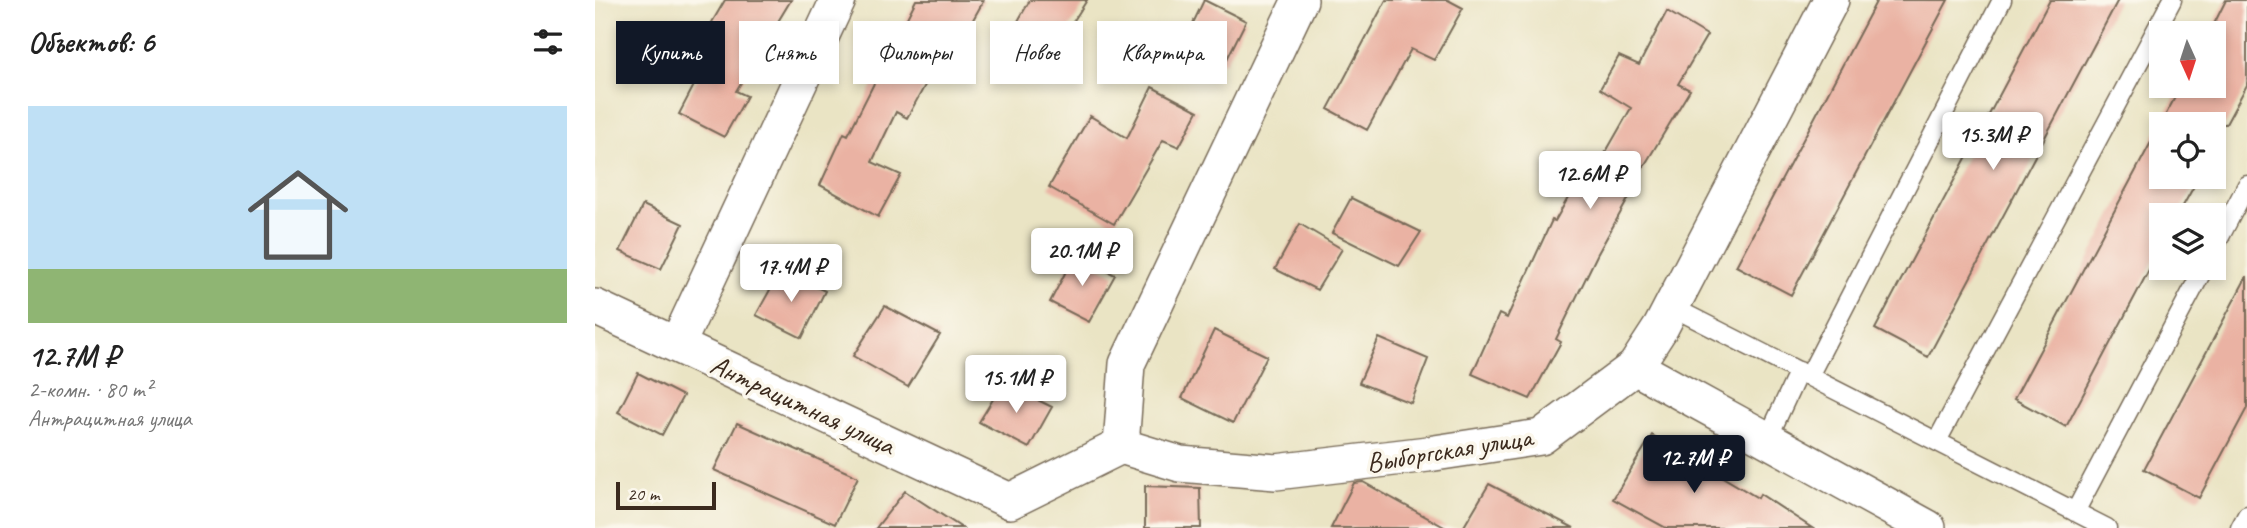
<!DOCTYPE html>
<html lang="ru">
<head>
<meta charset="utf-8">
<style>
  :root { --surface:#fff; --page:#f2f2f2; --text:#222; --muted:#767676; --accent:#111827 }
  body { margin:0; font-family:Caveat,sans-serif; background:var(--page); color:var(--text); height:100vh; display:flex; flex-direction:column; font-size:26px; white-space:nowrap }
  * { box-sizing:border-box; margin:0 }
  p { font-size:23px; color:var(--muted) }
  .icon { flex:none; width:38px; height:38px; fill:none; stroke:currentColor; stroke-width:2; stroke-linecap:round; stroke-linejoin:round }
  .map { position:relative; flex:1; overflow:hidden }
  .side { display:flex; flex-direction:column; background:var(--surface); width:595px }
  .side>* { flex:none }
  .banner { position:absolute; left:21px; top:21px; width:665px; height:63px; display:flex; gap:14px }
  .needle { width:46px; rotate:177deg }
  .buttons { position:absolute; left:1554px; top:21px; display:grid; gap:14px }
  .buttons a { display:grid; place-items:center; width:77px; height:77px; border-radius:0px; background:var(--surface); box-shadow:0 4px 10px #0003; font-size:35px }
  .scale { position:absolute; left:21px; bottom:18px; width:100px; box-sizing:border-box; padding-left:7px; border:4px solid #3b2a1e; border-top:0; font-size:19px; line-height:24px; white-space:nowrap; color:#3b2a1e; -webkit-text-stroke:5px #fbf7ec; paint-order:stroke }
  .price { position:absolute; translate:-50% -60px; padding:0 16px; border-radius:7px; background:#fff; color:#222; font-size:23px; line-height:46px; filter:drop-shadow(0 2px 4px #0008) }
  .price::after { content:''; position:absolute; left:50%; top:42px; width:21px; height:16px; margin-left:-10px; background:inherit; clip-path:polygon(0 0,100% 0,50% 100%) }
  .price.on { background:var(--accent); color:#fff }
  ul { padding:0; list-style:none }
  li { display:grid; align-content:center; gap:14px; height:371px; padding:0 28px }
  li span { display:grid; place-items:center; height:217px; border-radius:0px; color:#555 }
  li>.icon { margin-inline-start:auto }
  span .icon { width:126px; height:126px; fill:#fffc; stroke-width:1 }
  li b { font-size:30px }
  h2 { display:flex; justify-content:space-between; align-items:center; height:84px; padding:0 28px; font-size:30px }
  .pill { padding:0 24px; border-radius:0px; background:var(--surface); box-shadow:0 4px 10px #0003; font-size:24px; line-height:63px }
  .pill.on { background:var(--accent); color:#fff }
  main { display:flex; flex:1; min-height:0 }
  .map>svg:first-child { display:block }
</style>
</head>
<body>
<main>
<section class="side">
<h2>Объектов: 6<svg class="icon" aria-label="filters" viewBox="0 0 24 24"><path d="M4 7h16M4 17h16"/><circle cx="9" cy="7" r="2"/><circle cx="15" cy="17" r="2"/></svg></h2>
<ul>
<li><span style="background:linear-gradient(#bfe0f5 75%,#8fb573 0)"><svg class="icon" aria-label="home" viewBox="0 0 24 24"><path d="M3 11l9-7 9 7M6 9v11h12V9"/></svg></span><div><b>12.7M ₽</b><p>2-комн. · 80 m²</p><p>Антрацитная улица</p></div></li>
</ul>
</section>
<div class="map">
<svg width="1652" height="528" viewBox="0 0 1652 528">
  <rect width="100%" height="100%" fill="#fbf7ec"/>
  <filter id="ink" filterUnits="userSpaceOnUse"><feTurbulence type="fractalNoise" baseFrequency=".0143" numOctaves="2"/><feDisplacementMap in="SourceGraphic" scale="14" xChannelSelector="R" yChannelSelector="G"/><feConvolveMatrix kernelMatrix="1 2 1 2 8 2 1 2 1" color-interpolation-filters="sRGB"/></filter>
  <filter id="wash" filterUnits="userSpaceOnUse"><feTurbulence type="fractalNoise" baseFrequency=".00686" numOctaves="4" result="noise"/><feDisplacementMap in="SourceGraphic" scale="28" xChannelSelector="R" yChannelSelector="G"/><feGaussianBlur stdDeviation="1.57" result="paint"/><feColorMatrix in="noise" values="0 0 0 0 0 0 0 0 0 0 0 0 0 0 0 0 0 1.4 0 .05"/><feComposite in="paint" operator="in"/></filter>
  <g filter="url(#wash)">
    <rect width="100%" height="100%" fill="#eae4c4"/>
    <g id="blocks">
      <path fill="#eab2a3" d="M 130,0 L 196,0 L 141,91 L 152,96 L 129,137 L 84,114 L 128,30 L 116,24 Z
        M 321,0 L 389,0 L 365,43 L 356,38 L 312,118 L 301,112 L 277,162 L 306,175 L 283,217 L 225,185 L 249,133 L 253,135 Z
        M 435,0 L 492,0 L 464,44 L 423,21 Z
        M 609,0 L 651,21 L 630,63 L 590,40 Z
        M 791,0 L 853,0 L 868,8 L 839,60 L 816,49 L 772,130 L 733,109 Z
        M 1282,0 L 1353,0 L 1196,295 L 1141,266 Z
        M 1455,0 L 1523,0 L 1333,357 L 1280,329 Z
        M 1631,0 L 1652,0 L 1652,85 L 1631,124 L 1566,124 L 1566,177 L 1604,177 L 1583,215 L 1566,215 L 1566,247 L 1471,427 L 1419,399 L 1586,86 L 1619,86 L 1619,24 Z
        M 1072,11 L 1112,35 L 1083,84 L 1095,90 L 1034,191 L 1037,192 L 1002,255 L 961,339 L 966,342 L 935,399 L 877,374 L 904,314 L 912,318 L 957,220 L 960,221 L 991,166 L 1000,171 L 1036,108 L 1005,89 L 1024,56 L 1044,65 Z
        M 557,87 L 603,111 L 584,147 L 568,140 L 519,224 L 454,187 L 495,116 L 532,138 Z
        M 756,198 L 826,232 L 804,266 L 737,233 Z
        M 48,205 L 88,224 L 66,269 L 25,251 Z
        M 705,224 L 747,249 L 722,290 L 680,269 Z
        M 480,254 L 520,275 L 494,322 L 455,302 Z
        M 186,270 L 230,291 L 207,338 L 161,315 Z
        M 1652,276 L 1652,408 L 1604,498 L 1549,469 Z
        M 290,306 L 345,335 L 313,387 L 258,356 Z
        M 619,330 L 672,356 L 638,423 L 587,398 Z
        M 784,338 L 833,359 L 816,403 L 764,383 Z
        M 43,373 L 88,396 L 67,435 L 23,412 Z
        M 408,383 L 457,407 L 434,448 L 384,422 Z
        M 142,423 L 263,477 L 240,524 L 119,470 Z
        M 1057,435 L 1163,498 L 1165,494 L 1217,528 L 1071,528 L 1018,499 Z
        M 768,482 L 851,528 L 736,528 L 759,483 Z
        M 894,484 L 979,528 L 868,528 Z
        M 550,486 L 605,488 L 606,528 L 550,528 Z
        M 310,491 L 367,528 L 281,528 Z"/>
    </g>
  </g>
  <g filter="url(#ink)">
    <use href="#blocks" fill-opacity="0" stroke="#786b58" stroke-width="2"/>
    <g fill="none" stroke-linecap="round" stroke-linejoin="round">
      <defs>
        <path id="lane" d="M 1619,248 L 1652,185
          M 1077,307 L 1512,528
          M 1214,376 L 1407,0
          M 1172,440 L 1204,371
          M 1342,441 L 1577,0
          M 1480,512 L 1609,268
          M 1645,528 L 1652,515"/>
        <path id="street" d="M 0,307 L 415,501 L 526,446 L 532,364 L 705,0
          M 82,345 L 243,0
          M 1040,367 L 1333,528
          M 526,446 L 585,464 L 681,472 L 833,454 L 946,437 L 1040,367 L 1066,327 L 1236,0"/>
      </defs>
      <use href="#lane" stroke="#786b58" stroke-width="21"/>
      <use href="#street" stroke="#786b58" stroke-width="38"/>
      <use href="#lane" stroke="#fff" stroke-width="18"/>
      <use href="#street" stroke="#fff" stroke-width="35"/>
    </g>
  </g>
  <g text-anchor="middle" stroke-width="7" stroke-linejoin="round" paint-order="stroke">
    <g font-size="28" fill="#3b2a1e" stroke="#fbf7ec">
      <text transform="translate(208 404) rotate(25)" y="10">Антрацитная улица</text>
      <text transform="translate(854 449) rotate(-9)" y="10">Выборгская улица</text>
    </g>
  </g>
</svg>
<div class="buttons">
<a><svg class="needle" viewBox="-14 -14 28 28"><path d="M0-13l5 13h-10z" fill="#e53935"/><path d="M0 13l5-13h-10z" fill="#767676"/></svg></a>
<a><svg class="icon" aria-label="locate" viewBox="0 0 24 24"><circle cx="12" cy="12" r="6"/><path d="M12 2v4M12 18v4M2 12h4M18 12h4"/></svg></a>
<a><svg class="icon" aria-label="layers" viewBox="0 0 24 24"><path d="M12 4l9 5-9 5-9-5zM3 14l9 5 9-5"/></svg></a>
</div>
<div class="scale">20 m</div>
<b class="price" style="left:1398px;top:172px">15.3M ₽</b>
<b class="price" style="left:995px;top:211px">12.6M ₽</b>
<b class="price" style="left:487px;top:288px">20.1M ₽</b>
<b class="price" style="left:196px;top:304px">17.4M ₽</b>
<b class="price" style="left:421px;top:415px">15.1M ₽</b>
<b class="price on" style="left:1099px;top:495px">12.7M ₽</b>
<div class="banner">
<a class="pill on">Купить</a>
<a class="pill">Снять</a>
<a class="pill">Фильтры</a>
<a class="pill">Новое</a>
<a class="pill">Квартира</a>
</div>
</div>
</main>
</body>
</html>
